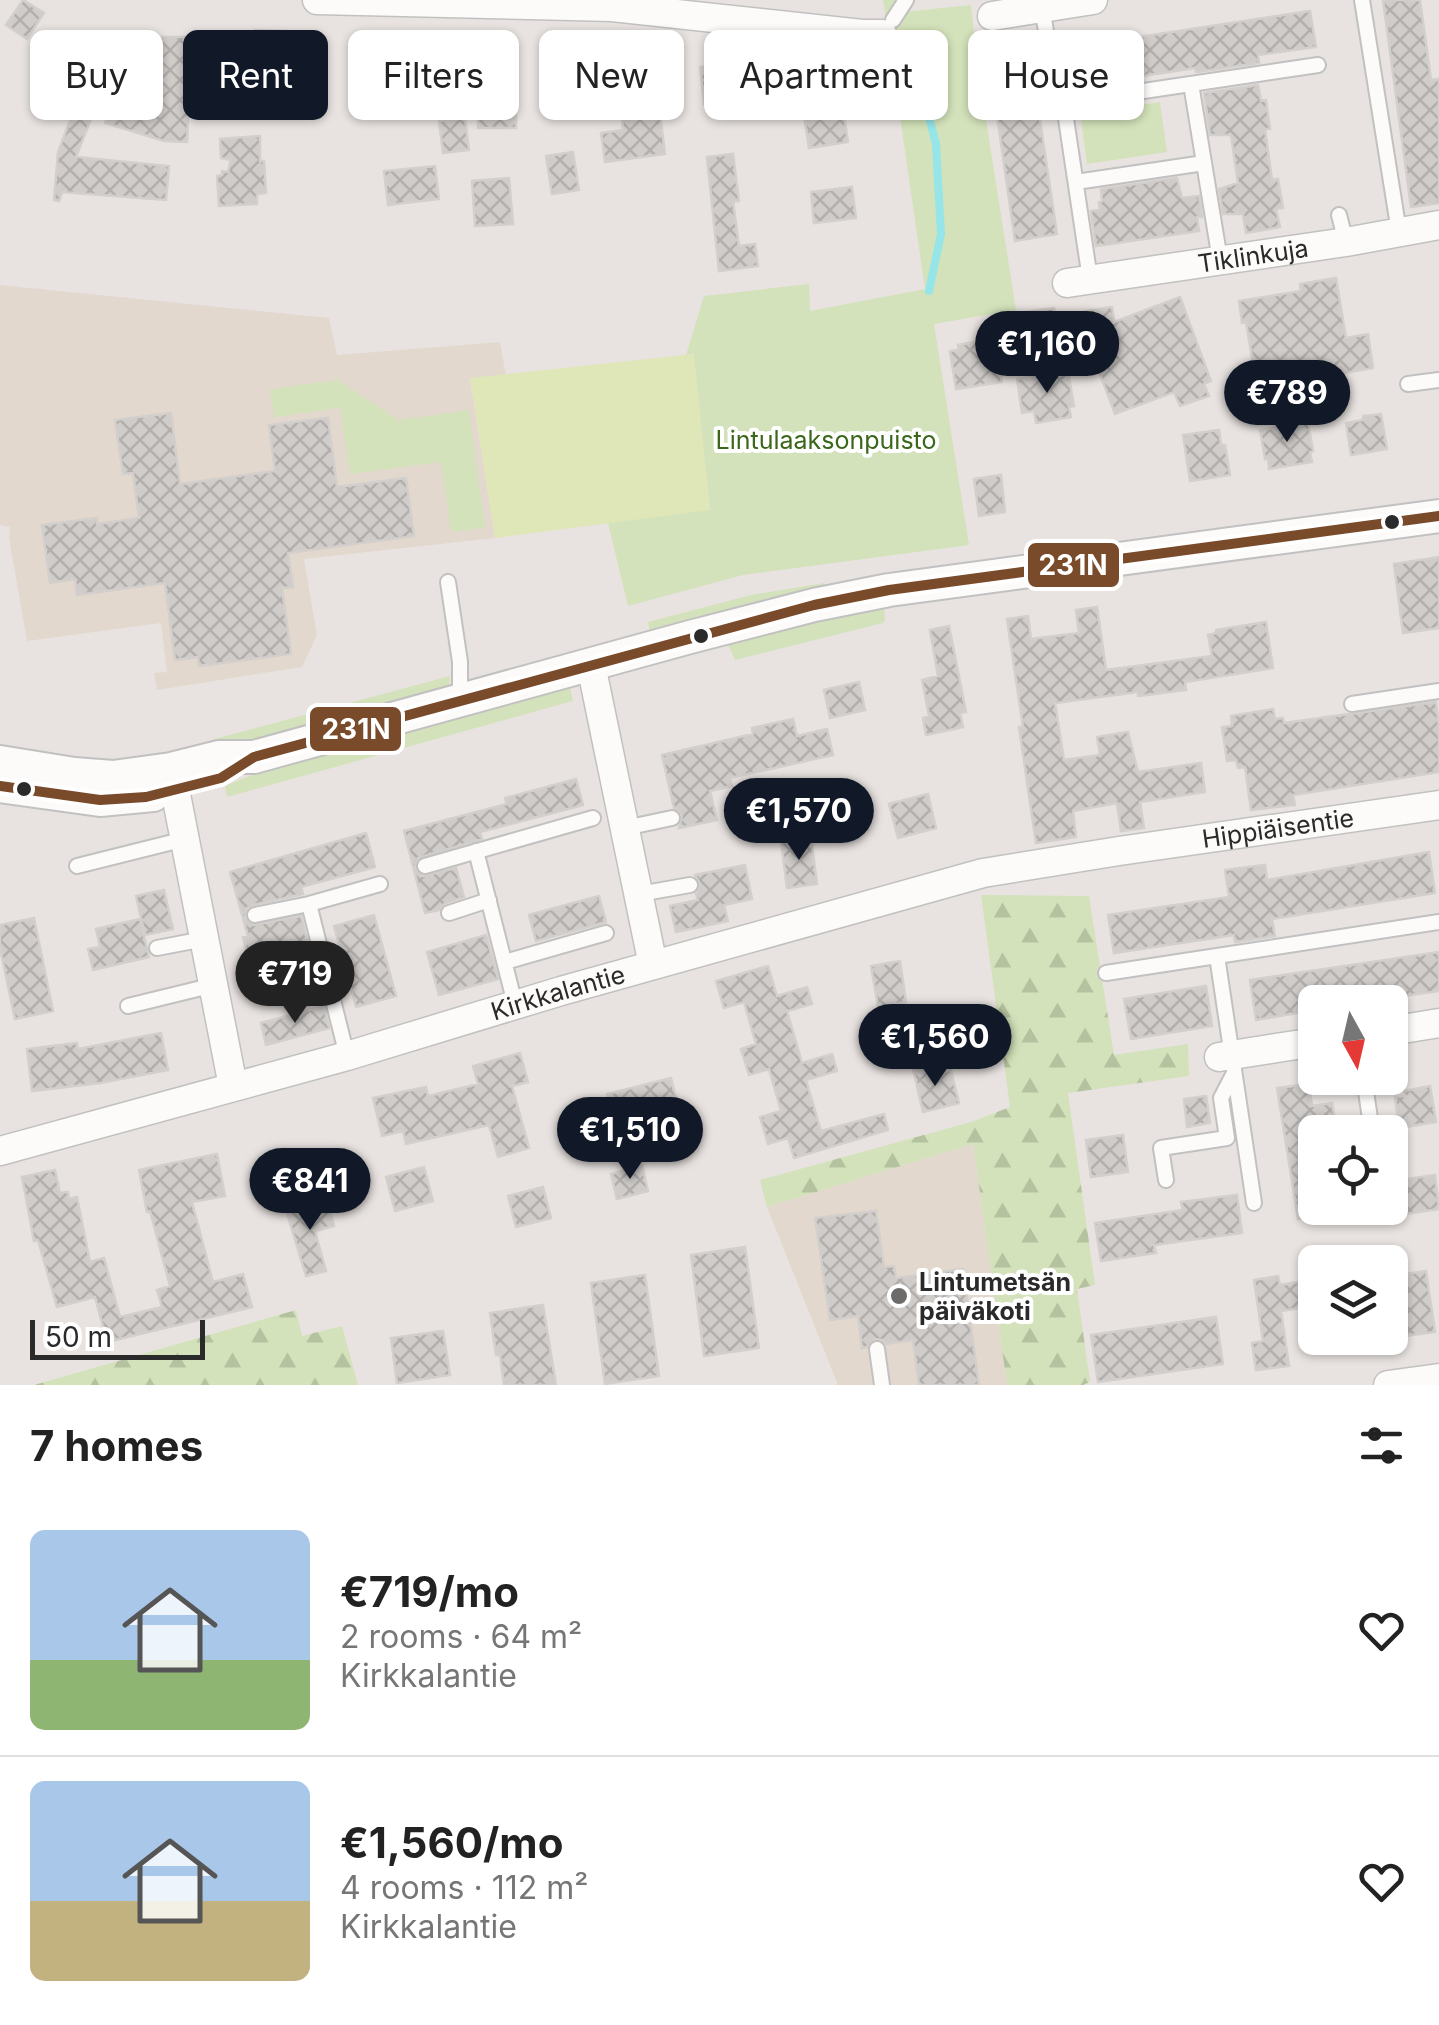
<!DOCTYPE html>
<html lang="en">
<head>
<meta charset="utf-8">
<style>
  :root { --surface:#fff; --page:#f2f2f2; --text:#222; --muted:#767676; --line:#e0e0e0; --accent:#111827 }
  body { margin:0; font-family:Inter,sans-serif; background:var(--page); color:var(--text); height:100vh; display:flex; flex-direction:column; font-size:38px; white-space:nowrap }
  * { box-sizing:border-box; margin:0 }
  p { font-size:32px; color:var(--muted) }
  .icon { flex:none; width:55px; height:55px; fill:none; stroke:currentColor; stroke-width:2; stroke-linecap:round; stroke-linejoin:round }
  .map { position:relative; height:1385px; overflow:hidden }
  .side { display:flex; flex-direction:column; background:var(--surface); flex:1 }
  .side>* { flex:none }
  .top-card { position:absolute; left:30px; top:30px; width:1380px; height:90px; display:flex; gap:20px }
  .needle { width:65px; rotate:172deg }
  .buttons { position:absolute; left:1298px; top:985px; display:grid; gap:20px }
  .buttons a { display:grid; place-items:center; width:110px; height:110px; border-radius:15px; background:var(--surface); box-shadow:0 2px 8px #0004; font-size:50px }
  .scale { position:absolute; left:30px; bottom:25px; width:175px; box-sizing:border-box; padding-left:10px; border:5px solid #2a2a2a; border-top:0; font-size:28px; line-height:35px; white-space:nowrap; color:#2a2a2a; -webkit-text-stroke:8px #fff; paint-order:stroke }
  .price { position:absolute; translate:-50% -85px; padding:0 22px; border-radius:35px; background:var(--accent); color:#fff; font-size:32px; line-height:65px; filter:drop-shadow(0 2px 5px #0008) }
  .price::after { content:''; position:absolute; left:50%; top:60px; width:30px; height:22px; margin-left:-15px; background:inherit; clip-path:polygon(0 0,100% 0,50% 100%) }
  .price.active { background:#222; color:#fff }
  ul { padding:0; list-style:none }
  li { display:flex; align-items:center; gap:30px; height:250px; padding:0 30px }
  li+li { border-top:2px solid var(--line) }
  li span { display:grid; place-items:center; flex:none; width:280px; height:200px; border-radius:15px; color:#555 }
  li>.icon { margin-inline-start:auto }
  span .icon { width:120px; height:120px; fill:#fffc; stroke-width:1 }
  li b { font-size:42px }
  h2 { display:flex; justify-content:space-between; align-items:center; height:120px; padding:0 30px; font-size:42px }
  .tag { padding:0 35px; border-radius:15px; background:var(--surface); box-shadow:0 2px 8px #0004; font-size:35px; line-height:90px }
  .tag.active { background:var(--accent); color:#fff }
  .map>svg:first-child { display:block }
</style>
</head>
<body>
<div class="map">
<svg width="1439" height="1385" viewBox="0 0 1439 1385">
  <defs>
    <pattern id="forest-firs" width="22" height="20" patternUnits="userSpaceOnUse" patternTransform="scale(2.5)"><rect width="22" height="20" fill="#d3e2ba"/><path d="M5 1l3.5 6h-7zM16 11l3.5 6h-7z" fill="#b5c2a0"/></pattern>
    <pattern id="building-cross-hatch" width="8" height="8" patternUnits="userSpaceOnUse" patternTransform="scale(2.5)"><rect width="8" height="8" fill="#cfccc9"/><path d="M0 0l8 8M0 8l8-8" fill="none" stroke="#b2afad"/></pattern>
  </defs>
  <rect width="100%" height="100%" fill="#e8e3e0"/>
  <path fill="#e3d8ce" d="M 0,285 L 329,318 L 337,355 L 500,342 L 506,375 L 470,379 L 495,538 L 304,559 L 317,635 L 302,667 L 157,690 L 154,673 L 167,672 L 161,623 L 27,641 L 9,538 L 10,527 L 0,525 Z
    M 973,1144 L 1007,1385 L 838,1385 L 767,1207 Z"/>
  <path fill="#d3e2ba" d="M 883,0 L 900,0 L 903,12 L 971,5 L 977,63 L 1016,310 L 934,324 L 969,545 L 743,575 L 628,606 L 608,523 L 710,509 L 693,354 L 686,355 L 704,296 L 809,284 L 810,311 L 925,289 Z
    M 1160,102 L 1167,152 L 1087,164 L 1080,114 Z
    M 338,380 L 398,420 L 469,410 L 485,528 L 451,532 L 441,462 L 350,474 L 340,408 L 274,417 L 270,389 Z
    M 824,583 L 825,589 L 650,632 L 648,622 L 751,595 Z
    M 884,606 L 885,620 L 883,623 L 735,660 L 727,642 L 808,621 Z
    M 450,676 L 449,686 L 445,691 L 213,751 L 211,740 Z
    M 570,687 L 573,701 L 227,797 L 225,786 L 275,766 L 558,688 Z"/>
  <path fill="url(#forest-firs)" d="M 981,895 L 1089,896 L 1114,1055 L 1188,1044 L 1189,1076 L 1068,1093 L 1095,1285 L 1077,1289 L 1090,1382 L 1083,1385 L 1007,1385 L 973,1144 L 767,1207 L 760,1180 L 971,1122 L 1010,1107 Z
    M 296,1310 L 302,1336 L 342,1326 L 358,1385 L 34,1385 Z"/>
  <path fill="#dfe6b7" d="M 694,354 L 710,510 L 495,538 L 470,378 Z"/>
  <g fill="none" stroke-linecap="round" stroke-linejoin="round">
    <path stroke="#95e5e9" stroke-width="8" d="M 914,59 L 936,144 L 941,234 L 929,291"/>
  </g>
  <path fill="url(#building-cross-hatch)" stroke="#d3cfcc" stroke-width="2.5" d="M 23,0 L 44,13 L 27,39 L 6,25 Z
    M 1383,0 L 1420,0 L 1431,80 L 1439,79 L 1439,203 L 1411,207 Z
    M 1310,11 L 1316,47 L 1258,55 L 1259,63 L 1196,72 L 1195,68 L 1084,85 L 1084,81 L 1072,83 L 1066,48 Z
    M 255,30 L 288,31 L 287,52 L 303,52 L 303,78 L 254,77 Z
    M 436,36 L 468,36 L 469,65 L 437,66 Z
    M 149,37 L 192,37 L 187,142 L 164,141 L 105,123 L 114,91 L 148,102 L 149,61 L 121,59 L 121,38 Z
    M 584,44 L 588,74 L 551,79 L 547,50 Z
    M 504,60 L 510,100 L 516,100 L 516,128 L 478,128 L 478,63 Z
    M 1031,60 L 1057,234 L 1015,241 L 990,66 Z
    M 827,61 L 835,110 L 843,109 L 848,142 L 809,148 L 796,66 Z
    M 740,62 L 742,74 L 753,73 L 758,115 L 731,118 L 729,101 L 704,104 L 700,67 Z
    M 1258,85 L 1261,101 L 1266,100 L 1270,129 L 1265,129 L 1272,180 L 1278,179 L 1283,208 L 1276,209 L 1280,227 L 1246,233 L 1243,214 L 1223,214 L 1219,189 L 1238,183 L 1231,135 L 1210,135 L 1204,93 Z
    M 75,107 L 93,114 L 76,157 L 169,166 L 166,200 L 62,192 L 59,201 L 54,200 L 58,152 Z
    M 660,114 L 665,154 L 605,162 L 601,133 L 623,130 L 622,119 Z
    M 465,118 L 469,150 L 443,153 L 439,121 Z
    M 260,136 L 260,161 L 264,161 L 266,193 L 257,194 L 257,204 L 219,206 L 217,176 L 222,175 L 222,171 L 228,172 L 231,160 L 221,158 L 220,139 Z
    M 573,152 L 579,190 L 552,194 L 546,156 Z
    M 733,154 L 739,201 L 733,202 L 739,246 L 755,244 L 758,266 L 719,271 L 707,157 Z
    M 435,166 L 439,199 L 388,205 L 384,171 Z
    M 509,178 L 513,224 L 475,226 L 472,181 Z
    M 1177,178 L 1182,198 L 1199,196 L 1202,217 L 1197,217 L 1199,231 L 1096,246 L 1091,211 L 1100,210 L 1099,202 L 1102,201 L 1101,189 Z
    M 852,187 L 856,218 L 814,223 L 811,192 Z
    M 1336,278 L 1346,338 L 1368,334 L 1373,368 L 1328,376 L 1329,383 L 1305,388 L 1304,379 L 1257,387 L 1246,322 L 1242,323 L 1239,301 L 1301,291 L 1300,284 Z
    M 1180,297 L 1211,381 L 1204,384 L 1209,396 L 1180,406 L 1174,392 L 1115,414 L 1092,353 L 1086,311 L 1112,307 L 1114,322 Z
    M 1054,308 L 1058,331 L 1002,339 L 999,316 Z
    M 995,338 L 1002,382 L 956,389 L 950,351 L 959,350 L 958,345 Z
    M 1068,371 L 1074,406 L 1069,407 L 1071,417 L 1036,423 L 1034,411 L 1022,413 L 1017,379 Z
    M 171,413 L 180,484 L 275,471 L 269,425 L 328,418 L 337,487 L 406,478 L 414,536 L 288,553 L 293,587 L 282,588 L 291,654 L 199,666 L 198,657 L 175,660 L 165,583 L 77,595 L 75,579 L 50,583 L 42,525 L 97,518 L 97,524 L 139,518 L 133,473 L 123,474 L 115,420 Z
    M 1381,414 L 1387,449 L 1351,455 L 1346,423 L 1363,420 L 1363,416 Z
    M 1308,422 L 1313,451 L 1310,452 L 1312,462 L 1269,469 L 1268,458 L 1265,459 L 1260,430 Z
    M 1219,430 L 1221,445 L 1225,445 L 1230,475 L 1190,481 L 1183,435 Z
    M 1001,475 L 1005,512 L 979,516 L 974,479 Z
    M 1439,557 L 1439,628 L 1403,633 L 1394,564 Z
    M 1097,607 L 1106,670 L 1212,656 L 1208,635 L 1216,633 L 1216,630 L 1266,622 L 1273,668 L 1185,682 L 1186,690 L 1138,696 L 1138,692 L 1055,703 L 1064,760 L 1100,755 L 1097,737 L 1128,732 L 1138,772 L 1201,763 L 1205,792 L 1140,802 L 1144,828 L 1121,831 L 1117,803 L 1073,811 L 1076,837 L 1036,843 L 1019,727 L 1023,727 L 1007,619 L 1028,616 L 1031,639 L 1079,633 L 1076,610 Z
    M 949,626 L 966,712 L 960,713 L 963,727 L 926,735 L 923,718 L 929,716 L 922,680 L 938,676 L 930,630 Z
    M 859,682 L 865,710 L 830,718 L 824,690 Z
    M 1436,702 L 1439,727 L 1439,772 L 1293,795 L 1295,805 L 1251,810 L 1245,767 L 1238,768 L 1236,760 L 1227,761 L 1222,727 L 1232,726 L 1231,716 L 1273,709 L 1275,719 L 1283,718 L 1284,723 Z
    M 793,719 L 797,736 L 827,729 L 833,755 L 730,778 L 732,786 L 710,791 L 717,820 L 679,828 L 682,815 L 674,808 L 662,755 L 753,734 L 752,728 Z
    M 576,779 L 583,805 L 480,832 L 482,839 L 418,858 L 415,868 L 422,876 L 456,868 L 464,897 L 445,903 L 439,910 L 425,913 L 404,831 L 507,804 L 505,798 Z
    M 928,794 L 936,828 L 898,838 L 889,804 Z
    M 366,833 L 375,867 L 301,887 L 303,894 L 253,905 L 247,908 L 245,918 L 253,925 L 301,916 L 308,944 L 249,960 L 243,937 L 248,936 L 230,872 Z
    M 811,837 L 817,884 L 787,888 L 781,841 Z
    M 1429,852 L 1435,893 L 1272,919 L 1275,936 L 1235,942 L 1234,935 L 1114,953 L 1108,915 L 1229,897 L 1225,870 L 1265,865 L 1267,880 Z
    M 745,865 L 752,899 L 724,905 L 728,921 L 676,932 L 670,906 L 698,900 L 696,894 L 700,884 L 695,875 Z
    M 164,890 L 173,929 L 145,935 L 136,896 Z
    M 599,896 L 606,922 L 536,941 L 529,915 Z
    M 374,915 L 396,996 L 356,1007 L 334,926 Z
    M 34,918 L 53,1011 L 15,1019 L 0,948 L 0,925 Z
    M 140,919 L 149,957 L 93,970 L 88,949 L 100,947 L 96,929 Z
    M 486,935 L 498,979 L 439,995 L 427,952 Z
    M 1439,952 L 1439,991 L 1360,1002 L 1315,1002 L 1315,1010 L 1256,1020 L 1250,980 Z
    M 900,961 L 906,1002 L 878,1007 L 871,966 Z
    M 768,966 L 777,996 L 807,987 L 812,1004 L 787,1011 L 802,1063 L 832,1054 L 837,1071 L 806,1080 L 821,1131 L 884,1114 L 888,1130 L 794,1158 L 788,1138 L 768,1144 L 760,1117 L 781,1111 L 769,1069 L 749,1075 L 741,1049 L 756,1044 L 744,1002 L 724,1008 L 716,981 Z
    M 1206,986 L 1212,1026 L 1131,1039 L 1124,999 Z
    M 324,1006 L 329,1028 L 266,1045 L 261,1023 Z
    M 161,1033 L 168,1070 L 100,1083 L 32,1091 L 27,1049 L 77,1043 L 78,1049 Z
    M 520,1053 L 528,1082 L 512,1086 L 529,1148 L 498,1157 L 489,1125 L 406,1144 L 403,1131 L 382,1136 L 373,1098 L 426,1087 L 428,1096 L 478,1084 L 473,1066 Z
    M 930,1065 L 932,1075 L 951,1070 L 959,1103 L 923,1112 L 913,1069 Z
    M 671,1078 L 678,1107 L 646,1115 L 649,1126 L 603,1138 L 595,1107 L 610,1102 L 607,1094 Z
    M 1309,1084 L 1312,1106 L 1332,1103 L 1337,1132 L 1315,1132 L 1315,1217 L 1298,1219 L 1277,1088 Z
    M 1430,1086 L 1436,1122 L 1399,1128 L 1395,1097 L 1405,1096 L 1404,1091 Z
    M 1206,1096 L 1210,1123 L 1187,1127 L 1184,1099 Z
    M 1123,1135 L 1128,1172 L 1091,1177 L 1086,1140 Z
    M 217,1154 L 225,1196 L 192,1202 L 213,1282 L 243,1274 L 252,1307 L 107,1342 L 95,1297 L 57,1307 L 38,1240 L 34,1241 L 22,1177 L 55,1170 L 60,1193 L 68,1192 L 69,1199 L 77,1197 L 90,1262 L 104,1258 L 120,1317 L 162,1307 L 157,1290 L 170,1286 L 150,1211 L 147,1212 L 139,1170 Z
    M 642,1165 L 648,1191 L 617,1199 L 611,1174 Z
    M 424,1167 L 433,1201 L 395,1211 L 386,1177 Z
    M 1435,1175 L 1439,1209 L 1405,1214 L 1400,1180 Z
    M 543,1187 L 551,1218 L 516,1227 L 508,1196 Z
    M 1237,1195 L 1242,1233 L 1154,1245 L 1156,1253 L 1101,1261 L 1095,1223 L 1183,1210 L 1181,1202 Z
    M 327,1199 L 334,1226 L 315,1231 L 326,1271 L 306,1276 L 286,1210 Z
    M 876,1211 L 884,1267 L 894,1266 L 896,1278 L 963,1269 L 979,1385 L 919,1385 L 913,1340 L 886,1344 L 882,1340 L 875,1339 L 867,1347 L 862,1348 L 858,1316 L 830,1320 L 815,1218 Z
    M 745,1247 L 759,1348 L 704,1356 L 691,1255 Z
    M 1426,1271 L 1435,1332 L 1398,1337 L 1390,1276 Z
    M 645,1275 L 659,1376 L 605,1384 L 591,1283 Z
    M 1278,1276 L 1280,1285 L 1315,1279 L 1315,1306 L 1281,1311 L 1289,1366 L 1256,1370 L 1252,1343 L 1263,1341 L 1254,1280 Z
    M 543,1305 L 556,1385 L 504,1385 L 500,1355 L 496,1355 L 490,1313 Z
    M 1216,1317 L 1223,1364 L 1098,1382 L 1091,1335 Z
    M 443,1331 L 450,1375 L 397,1383 L 391,1338 Z"/>
  <g fill="none" stroke-linecap="round" stroke-linejoin="round">
    <defs>
      <path id="service" d="M 1362,0 L 1399,232
        M 1042,8 L 1050,54 L 1065,112 L 1090,279
        M 893,20 L 906,0
        M 1191,84 L 1220,260
        M 1063,103 L 1318,65
        M 1076,182 L 1204,163
        M 1339,215 L 1346,242
        M 1408,384 L 1439,380
        M 448,582 L 460,662 L 460,699
        M 1352,704 L 1439,691
        M 625,828 L 672,818
        M 476,851 L 515,1004
        M 77,866 L 185,839
        M 425,866 L 593,818
        M 639,894 L 690,885
        M 309,904 L 347,1056
        M 449,913 L 489,900
        M 255,915 L 309,904 L 380,884
        M 157,948 L 204,939
        M 505,962 L 606,933
        M 1106,973 L 1217,956
        M 128,1006 L 214,985
        M 1364,1078 L 1372,1132
        M 1166,1180 L 1161,1148 L 1227,1138 L 1221,1098 L 1234,1073
        M 1254,1203 L 1217,956 L 1439,922
        M 877,1349 L 882,1385"/>
      <g id="minor">
        <path d="M 317,0 L 612,7 L 862,34 L 882,34"/>
        <path d="M 992,16 L 1093,0"/>
        <path id="s1" d="M 1067,283 L 1346,242 L 1439,225"/>
        <path d="M 591,665 L 653,965"/>
        <path d="M 171,769 L 233,1086"/>
        <path d="M 1390,1031 L 1439,1023"/>
        <path d="M 1219,1057 L 1315,1042"/>
        <path id="s2" d="M 0,1151 L 347,1056 L 561,991 L 983,873 L 1119,851 L 1439,805"/>
        <path d="M 1388,1385 L 1439,1378"/>
      </g>
      <path id="tertiary" d="M 0,762 L 74,774 L 113,777 L 171,769 L 219,757 L 254,757 L 690,637 L 814,605 L 889,590 L 1439,516
        M 0,786 L 100,800 L 153,795"/>
    </defs>
    <use href="#service" stroke="#c2c1c1" stroke-width="18"/>
    <use href="#minor" stroke="#c2c1c1" stroke-width="31"/>
    <use href="#tertiary" stroke="#c2c1c1" stroke-width="36"/>
    <use href="#service" stroke="#fcfbfa" stroke-width="14"/>
    <use href="#minor" stroke="#fcfbfa" stroke-width="28"/>
    <use href="#tertiary" stroke="#fcfbfa" stroke-width="32"/>
    <defs>
      <path id="bus-1" d="M 0,786 L 100,800 L 146,797 L 221,778 L 254,757 L 814,605 L 889,590 L 1439,516"/>
    </defs>
    <use href="#bus-1" stroke="#fff" stroke-width="18"/>
    <use href="#bus-1" stroke="#7a4b2a" stroke-width="10"/>
  </g>
  <g fill="#2a2a2a" stroke="#fff" stroke-width="4">
    <circle cx="1392" cy="522" r="9"/>
    <circle cx="701" cy="636" r="9"/>
    <circle cx="24" cy="789" r="9"/>
  </g>
  <circle fill="#6c6b6a" stroke="#fff" stroke-width="4" cx="899" cy="1296" r="10"/>
  <g text-anchor="middle" stroke-width="8" stroke-linejoin="round" paint-order="stroke">
    <g font-size="25" fill="#2a2a2a" stroke="#fff">
      <text dy="9" stroke="none"><textPath href="#s1" startOffset="188">Tiklinkuja</textPath></text>
      <text dy="9" stroke="none"><textPath href="#s2" startOffset="1320">Hippiäisentie</textPath></text>
      <text dy="9" stroke="none"><textPath href="#s2" startOffset="580">Kirkkalantie</textPath></text>
    </g>
    <g font-size="25" fill="#3b671b" stroke="#fff">
      <text x="826" y="449">Lintulaaksonpuisto</text>
    </g>
    <g font-size="25" font-weight="bold" fill="#2a2a2a" stroke="#fff" text-anchor="start">
      <text x="919" y="1291">Lintumetsän<tspan x="919" dy="29">päiväkoti</tspan></text>
    </g>
  </g>
  <g stroke="#fff" stroke-width="4">
    <rect x="1026" y="541" width="95" height="48" rx="10" fill="#7a4b2a"/>
    <rect x="308" y="705" width="95" height="48" rx="10" fill="#7a4b2a"/>
  </g>
  <g font-size="28" text-anchor="middle" font-weight="bold" fill="#fff">
    <text x="1073" y="575">231N</text>
    <text x="356" y="739">231N</text>
  </g>
</svg>
<div class="buttons">
<a><svg class="needle" viewBox="-14 -14 28 28"><path d="M0-13l5 13h-10z" fill="#e53935"/><path d="M0 13l5-13h-10z" fill="#767676"/></svg></a>
<a><svg class="icon" aria-label="locate" viewBox="0 0 24 24"><circle cx="12" cy="12" r="6"/><path d="M12 2v4M12 18v4M2 12h4M18 12h4"/></svg></a>
<a><svg class="icon" aria-label="layers" viewBox="0 0 24 24"><path d="M12 4l9 5-9 5-9-5zM3 14l9 5 9-5"/></svg></a>
</div>
<div class="scale">50 m</div>
<b class="price" style="left:1047px;top:396px">€1,160</b>
<b class="price" style="left:1287px;top:445px">€789</b>
<b class="price" style="left:799px;top:863px">€1,570</b>
<b class="price active" style="left:295px;top:1026px">€719</b>
<b class="price" style="left:935px;top:1089px">€1,560</b>
<b class="price" style="left:630px;top:1182px">€1,510</b>
<b class="price" style="left:310px;top:1233px">€841</b>
<div class="top-card">
<a class="tag">Buy</a>
<a class="tag active">Rent</a>
<a class="tag">Filters</a>
<a class="tag">New</a>
<a class="tag">Apartment</a>
<a class="tag">House</a>
</div>
</div>
<section class="side">
<h2>7 homes<svg class="icon" aria-label="filters" viewBox="0 0 24 24"><path d="M4 7h16M4 17h16"/><circle cx="9" cy="7" r="2"/><circle cx="15" cy="17" r="2"/></svg></h2>
<ul>
<li><span style="background:linear-gradient(#a9c7e8 65%,#8fb573 0)"><svg class="icon" aria-label="home" viewBox="0 0 24 24"><path d="M3 11l9-7 9 7M6 9v11h12V9"/></svg></span><div><b>€719/mo</b><p>2 rooms · 64 m²</p><p>Kirkkalantie</p></div><svg class="icon" aria-label="heart" viewBox="0 0 24 24"><path d="M12 20l-8-8c-3-5 5-10 8-4 3-6 11-1 8 4z"/></svg></li>
<li><span style="background:linear-gradient(#a9c7e8 60%,#c2b280 0)"><svg class="icon" aria-label="home" viewBox="0 0 24 24"><path d="M3 11l9-7 9 7M6 9v11h12V9"/></svg></span><div><b>€1,560/mo</b><p>4 rooms · 112 m²</p><p>Kirkkalantie</p></div><svg class="icon" aria-label="heart" viewBox="0 0 24 24"><path d="M12 20l-8-8c-3-5 5-10 8-4 3-6 11-1 8 4z"/></svg></li>
</ul>
</section>
</body>
</html>
